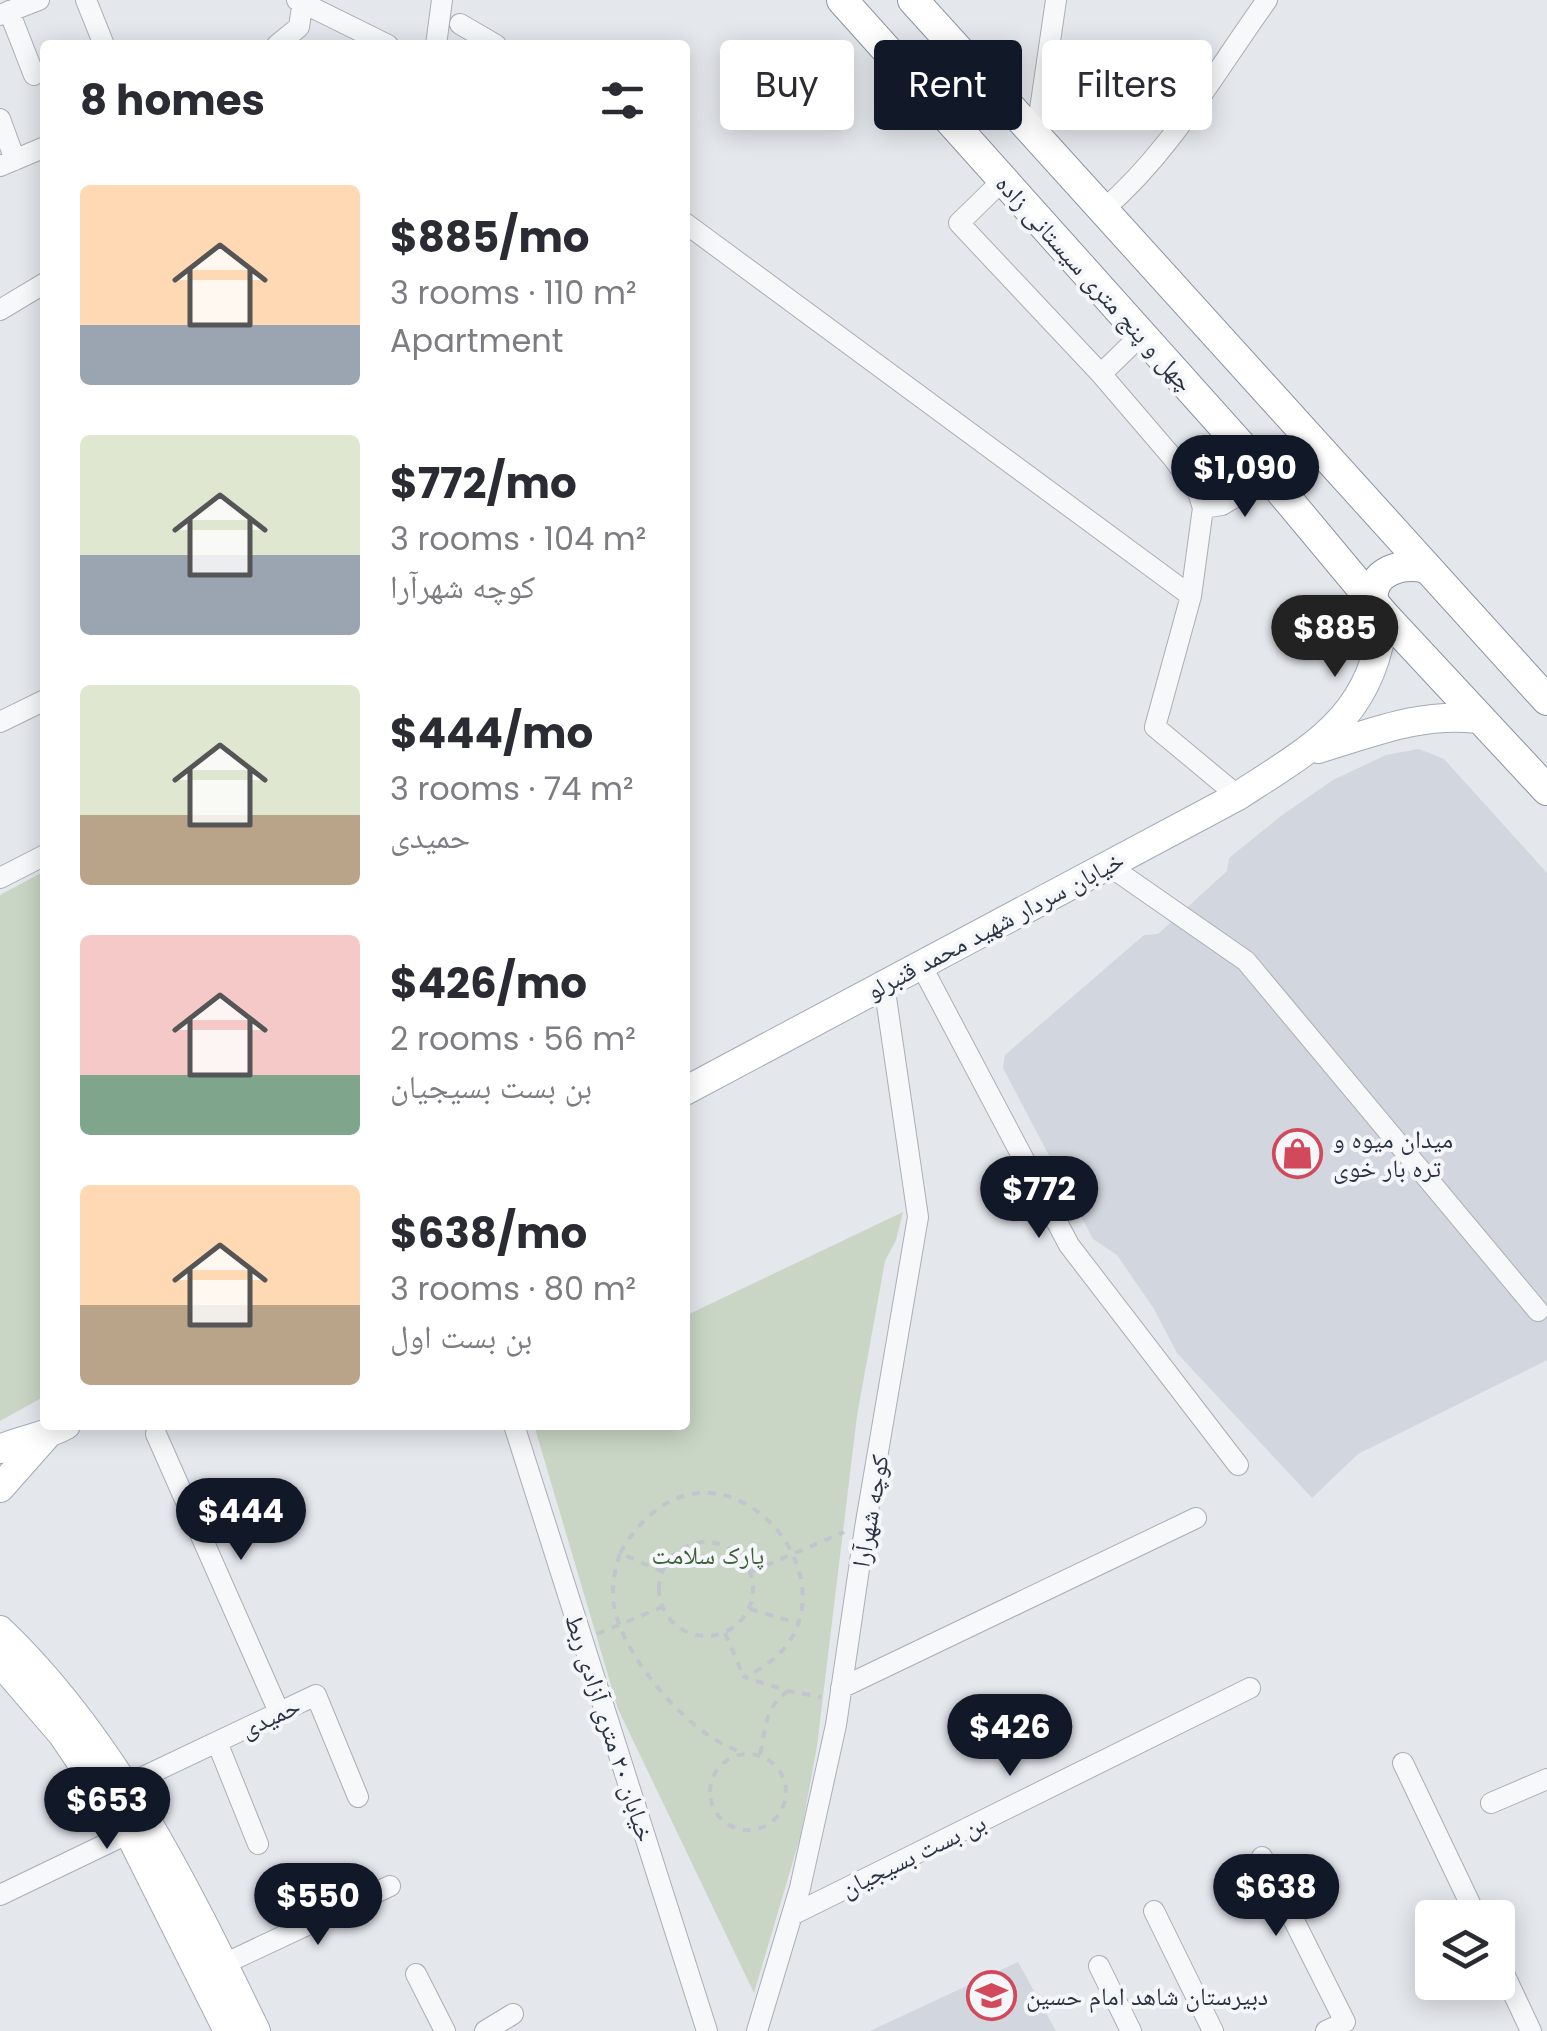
<!DOCTYPE html>
<html lang="en">
<head>
<meta charset="utf-8">
<style>
  :root { --surface:#fff; --page:#f2f2f3; --text:#2b2b33; --muted:#7c7c81; --accent:#111827 }
  body { margin:0; font-family:Poppins,"Noto Naskh Arabic",sans-serif; background:var(--page); color:var(--text); height:100vh; display:flex; flex-direction:column; font-size:38px; white-space:nowrap }
  * { box-sizing:border-box; margin:0 }
  p { font-size:32px; color:var(--muted) }
  .icon { flex:none; width:55px; height:55px; fill:none; stroke:currentColor; stroke-width:2; stroke-linecap:round; stroke-linejoin:round }
  .map { position:relative; flex:1; overflow:hidden }
  .sheet { position:absolute; left:40px; top:40px; width:650px; height:1390px; display:flex; flex-direction:column; background:var(--surface); border-radius:10px; box-shadow:0 5px 25px #0003 }
  .sheet>* { flex:none }
  .hud { position:absolute; left:720px; top:40px; width:675px; height:90px; display:flex; gap:20px }
  .fabs { position:absolute; left:1415px; top:1900px; display:grid; gap:20px }
  .fabs a { display:grid; place-items:center; width:100px; height:100px; border-radius:10px; background:var(--surface); box-shadow:0 5px 25px #0003; font-size:50px }
  .price { position:absolute; translate:-50% -85px; padding:0 22px; border-radius:35px; background:var(--accent); color:#fff; font-size:32px; line-height:65px; filter:drop-shadow(0 2px 5px #0008) }
  .price::after { content:''; position:absolute; left:50%; top:60px; width:30px; height:22px; margin-left:-15px; background:inherit; clip-path:polygon(0 0,100% 0,50% 100%) }
  .price.active { background:#222; color:#fff }
  ul { padding:0; list-style:none }
  li { display:flex; align-items:center; gap:30px; height:250px; padding:0 40px }
  li span { display:grid; place-items:center; flex:none; width:280px; height:200px; border-radius:10px; color:#555 }
  li>.icon { margin-inline-start:auto }
  span .icon { width:120px; height:120px; fill:#fffc; stroke-width:1 }
  li b { font-size:42px }
  h2 { display:flex; justify-content:space-between; align-items:center; height:120px; padding:0 40px; font-size:42px }
  .chip { padding:0 35px; border-radius:10px; background:var(--surface); box-shadow:0 5px 25px #0003; font-size:35px; line-height:90px }
  .chip.active { background:var(--accent); color:#fff }
  .map>svg:first-child { display:block }
</style>
</head>
<body>
<div class="map">
<svg width="1547" height="2031" viewBox="0 0 1547 2031">
  <rect width="100%" height="100%" fill="#e4e7ec"/>
  <path fill="#d2d6de" d="M 1419,749 L 1444,759 L 1547,873 L 1547,1360 L 1358,1454 L 1312,1498 L 1177,1353 L 1154,1309 L 1117,1255 L 1093,1239 L 1003,1068 L 1005,1055 L 1144,935 L 1158,934 L 1227,871 L 1229,858 L 1281,816 L 1333,780 L 1386,755 Z
    M 1018,1962 L 1056,2031 L 870,2031 Z"/>
  <path fill="#c9d6c5" d="M 45,871 L 45,1396 L 0,1421 L 0,895 Z
    M 903,1212 L 896,1240 L 885,1261 L 857,1416 L 817,1746 L 801,1834 L 754,1993 L 618,1709 L 534,1425 L 685,1425 L 685,1316 Z"/>
  <g fill="none" stroke-linecap="round" stroke-linejoin="round">
    <defs>
      <path id="minor" d="M 86,0 L 104,45
        M 297,0 L 388,45
        M 9,11 L 34,75
        M 0,15 L 39,0
        M 460,24 L 496,45
        M 277,45 L 299,27 L 303,0
        M 436,45 L 442,0
        M 0,119 L 15,160
        M 1036,137 L 1056,0
        M 0,166 L 45,147
        M 1004,179 L 959,223 L 1101,374 L 1173,458 L 1198,492 L 1203,508 L 1191,596
        M 1103,210 C 1171,152 1215,72 1267,0
        M 685,223 L 1191,596 L 1155,727 L 1238,796
        M 0,310 L 45,283
        M 1101,374 L 1141,335
        M 1203,508 L 1222,505 L 1269,477
        M 0,722 L 45,700
        M 1108,865 L 1246,961 L 1538,1311
        M 0,878 L 45,855
        M 921,965 L 1069,1245 L 1238,1465
        M 514,1425 L 707,2031
        M 156,1434 L 279,1712
        M 841,1688 L 1196,1518
        M 217,1742 L 258,1844
        M 1403,1763 L 1477,1918
        M 124,1786 L 316,1695 L 358,1797
        M 1491,1803 L 1547,1779
        M 1262,1857 L 1345,2022 L 1326,2031
        M 0,1895 L 129,1833
        M 1154,1911 L 1213,2031
        M 792,1915 L 1250,1688
        M 1498,1961 L 1531,2031
        M 224,1964 L 390,1886
        M 1099,1966 L 1131,2031
        M 416,1974 L 445,2031
        M 485,2031 L 513,2014
        M 757,2031 L 800,1888 L 836,1725 L 865,1528 L 918,1217 L 884,984"/>
      <path id="major" d="M 1318,749 C 1372,733 1420,712 1478,719
        M 685,1091 L 1238,796 C 1316,745 1373,717 1384,615
        M 0,1449 C 22,1439 45,1437 66,1425
        M 0,1488 L 46,1436
        M 0,1630 C 116,1741 187,1889 256,2031
        M 0,1662 L 62,1734 L 129,1833 L 228,2031"/>
      <path id="highway" d="M 842,0 L 1269,477 L 1384,615 L 1547,790
        M 913,0 L 1547,700
        M 1373,601 C 1369,571 1403,562 1426,568"/>
    </defs>
    <use href="#minor" stroke="#a9aeb7" stroke-width="22"/>
    <use href="#major" stroke="#a3abb8" stroke-width="30"/>
    <use href="#highway" stroke="#8b94a3" stroke-width="32"/>
    <path stroke="#c2c5cb" stroke-width="4" stroke-dasharray="8 8" stroke-linecap="butt" d="M659 1589a47 47 0 1 1 94 0a47 47 0 1 1-94 0Z
      M 620,1553 C 716,1387 896,1610 744,1677 L 788,1691 L 821,1697
      M 663,1572 L 620,1553 C 615,1570 611,1588 614,1606 C 623,1658 693,1740 743,1752
      M 751,1572 L 844,1532
      M 750,1609 L 797,1623
      M 725,1633 L 744,1677
      M 597,1634 L 662,1607
      M710 1792a38 38 0 1 1 76 0a38 38 0 1 1-76 0Z
      M 760,1754 C 766,1729 764,1708 787,1692"/>
    <use href="#minor" stroke="#f7f8fa" stroke-width="20"/>
    <use href="#major" stroke="#fff" stroke-width="28"/>
    <use href="#highway" stroke="#fff" stroke-width="30"/>
  </g>
  <defs>
    <symbol id="shop-ring" viewBox="-11 -11 22 22"><circle r="9.5" fill="#f4f6f9" stroke="#d1495b" stroke-width="1.5"/><path d="M-5-2.5h2.3a2.7 3.5 0 0 1 5.4 0H5L5.5 6h-11ZM-1.5-2.5h3a1.5 2.3 0 0 0-3 0Z" fill="#d1495b"/></symbol>
    <symbol id="school-ring" viewBox="-11 -11 22 22"><circle r="9.5" fill="#f4f6f9" stroke="#d1495b" stroke-width="1.5"/><path d="M0-5L7-2L0 1L-7-2ZM-4 1L0 2.5L4 1V4Q0 6-4 4Z" fill="#d1495b"/></symbol>
  </defs>
  <g fill-rule="evenodd">
    <use href="#shop-ring" x="1270" y="1126" width="55" height="55"/>
    <use href="#school-ring" x="964" y="1968" width="55" height="55"/>
  </g>
  <g text-anchor="middle" stroke-width="8" stroke-linejoin="round" paint-order="stroke">
    <g font-size="25" fill="#2b3445" stroke="#f4f6f9">
      <text transform="translate(1095 283) rotate(48)" y="9">چهل و پنج متری سیستانی زاده</text>
      <text transform="translate(995 925) rotate(-28)" y="9">خیابان سردار شهید محمد قنبرلو</text>
      <text transform="translate(870 1511) rotate(-80)" y="9">کوچه شهرآرا</text>
      <text transform="translate(270 1717) rotate(-25)" y="9">حمیدی</text>
      <text transform="translate(610 1728) rotate(72)" y="9">خیابان ۲۰ متری آزادی ربط</text>
      <text transform="translate(913 1855) rotate(-26)" y="9">بن بست بسیجیان</text>
    </g>
    <g font-size="25" fill="#2b3445" stroke="#f4f6f9" text-anchor="start">
      <text x="1333" y="1148">میدان میوه و<tspan x="1333" dy="29">تره بار خوی</tspan></text>
      <text x="1026" y="2005">دبیرستان شاهد امام حسین</text>
    </g>
    <g font-size="25" fill="#3f6138" stroke="#f4f6f9">
      <text x="708" y="1564">پارک سلامت</text>
    </g>
  </g>
</svg>
<div class="fabs">
<a><svg class="icon" aria-label="layers" viewBox="0 0 24 24"><path d="M12 4l9 5-9 5-9-5zM3 14l9 5 9-5"/></svg></a>
</div>
<b class="price" style="left:1245px;top:520px">$1,090</b>
<b class="price active" style="left:1335px;top:680px">$885</b>
<b class="price" style="left:1039px;top:1241px">$772</b>
<b class="price" style="left:241px;top:1563px">$444</b>
<b class="price" style="left:1010px;top:1779px">$426</b>
<b class="price" style="left:107px;top:1852px">$653</b>
<b class="price" style="left:1276px;top:1939px">$638</b>
<b class="price" style="left:318px;top:1948px">$550</b>
<div class="hud">
<a class="chip">Buy</a>
<a class="chip active">Rent</a>
<a class="chip">Filters</a>
</div>
<section class="sheet">
<h2>8 homes<svg class="icon" aria-label="filters" viewBox="0 0 24 24"><path d="M4 7h16M4 17h16"/><circle cx="9" cy="7" r="2"/><circle cx="15" cy="17" r="2"/></svg></h2>
<ul>
<li><span style="background:linear-gradient(#ffd9b3 70%,#9aa5b1 0)"><svg class="icon" aria-label="home" viewBox="0 0 24 24"><path d="M3 11l9-7 9 7M6 9v11h12V9"/></svg></span><div><b>$885/mo</b><p>3 rooms · 110 m²</p><p>Apartment</p></div></li>
<li><span style="background:linear-gradient(#dfe7d0 60%,#9aa5b1 0)"><svg class="icon" aria-label="home" viewBox="0 0 24 24"><path d="M3 11l9-7 9 7M6 9v11h12V9"/></svg></span><div><b>$772/mo</b><p>3 rooms · 104 m²</p><p>کوچه شهرآرا</p></div></li>
<li><span style="background:linear-gradient(#dfe7d0 65%,#b9a48a 0)"><svg class="icon" aria-label="home" viewBox="0 0 24 24"><path d="M3 11l9-7 9 7M6 9v11h12V9"/></svg></span><div><b>$444/mo</b><p>3 rooms · 74 m²</p><p>حمیدی</p></div></li>
<li><span style="background:linear-gradient(#f6c9c9 70%,#7fa58c 0)"><svg class="icon" aria-label="home" viewBox="0 0 24 24"><path d="M3 11l9-7 9 7M6 9v11h12V9"/></svg></span><div><b>$426/mo</b><p>2 rooms · 56 m²</p><p>بن بست بسیجیان</p></div></li>
<li><span style="background:linear-gradient(#ffd9b3 60%,#b9a48a 0)"><svg class="icon" aria-label="home" viewBox="0 0 24 24"><path d="M3 11l9-7 9 7M6 9v11h12V9"/></svg></span><div><b>$638/mo</b><p>3 rooms · 80 m²</p><p>بن بست اول</p></div></li>
</ul>
</section>
</div>
</body>
</html>
